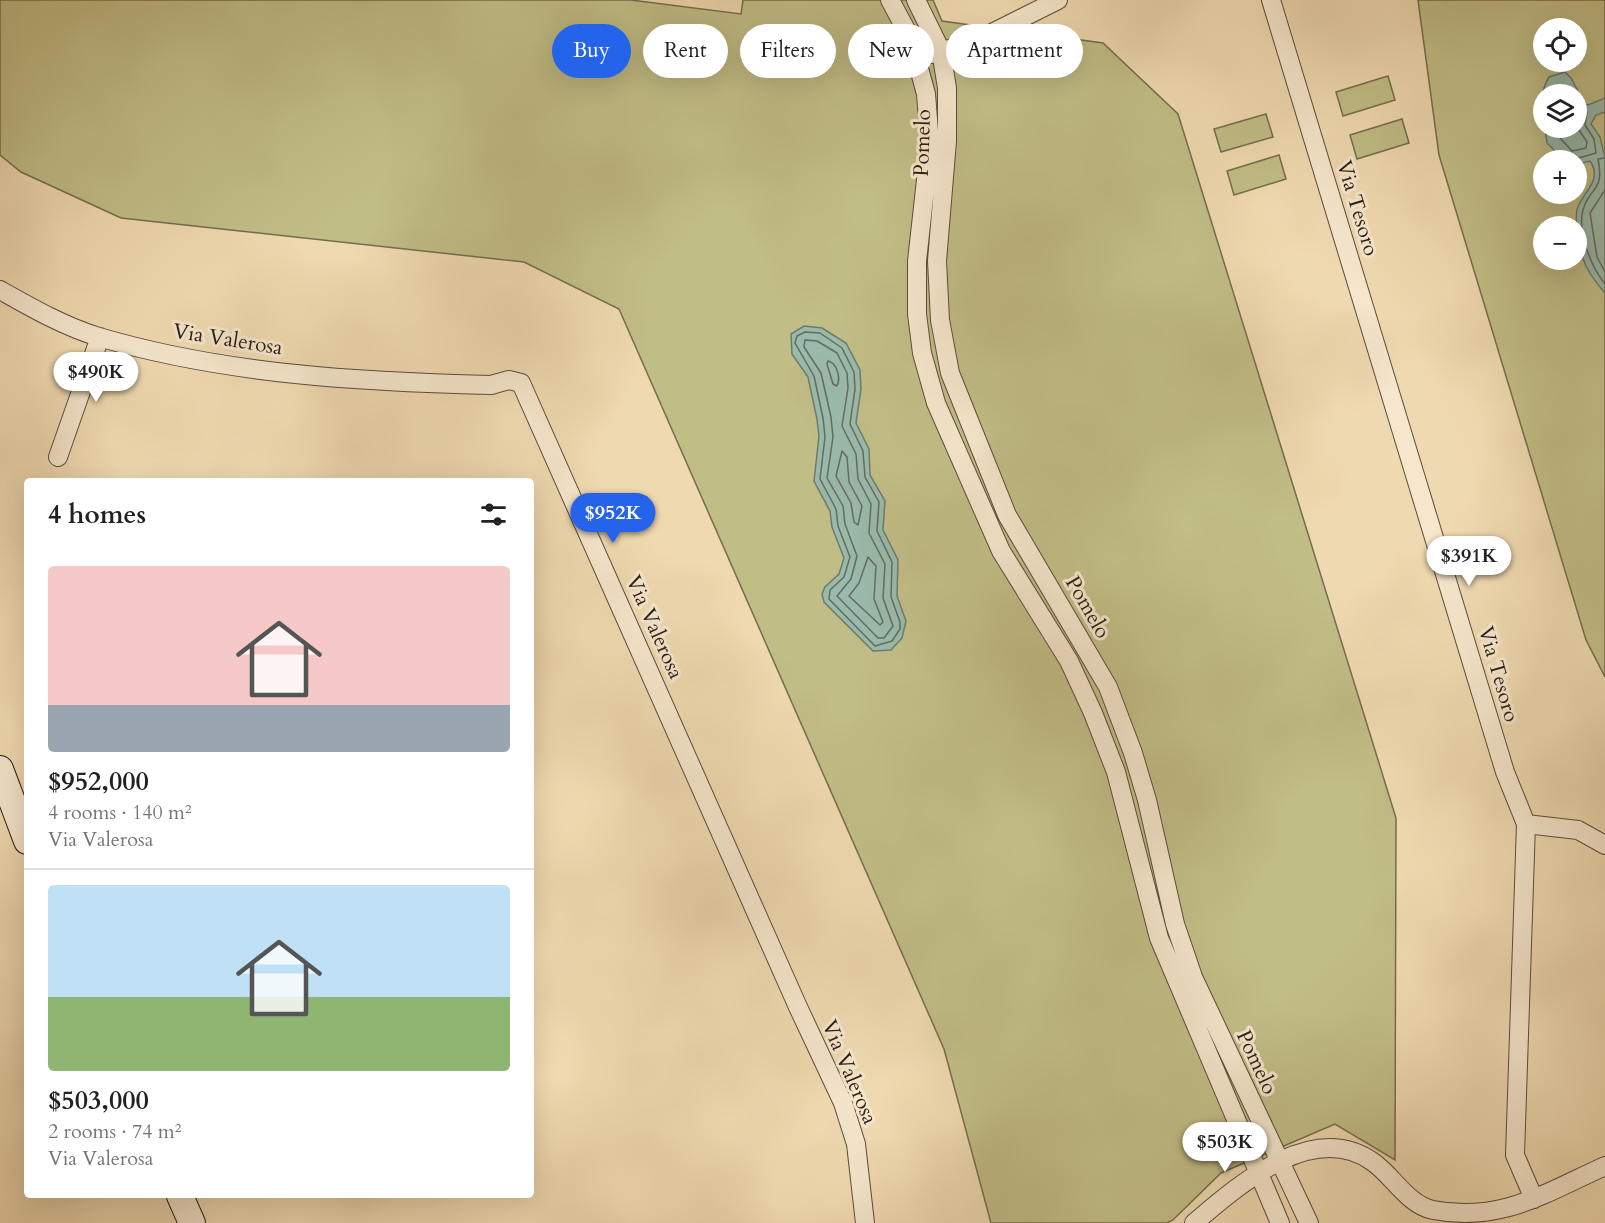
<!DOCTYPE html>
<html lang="en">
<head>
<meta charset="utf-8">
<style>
  :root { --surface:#fff; --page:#f6f6f6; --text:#202124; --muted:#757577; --line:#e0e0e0; --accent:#2563eb }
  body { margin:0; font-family:Cardo,serif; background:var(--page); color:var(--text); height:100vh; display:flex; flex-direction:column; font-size:22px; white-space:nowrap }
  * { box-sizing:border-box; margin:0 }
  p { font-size:20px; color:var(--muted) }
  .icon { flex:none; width:33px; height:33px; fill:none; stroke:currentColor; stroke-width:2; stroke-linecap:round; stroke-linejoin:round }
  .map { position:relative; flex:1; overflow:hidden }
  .side { position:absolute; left:24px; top:478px; width:510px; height:720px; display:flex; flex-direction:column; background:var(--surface); border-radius:6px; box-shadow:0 6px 24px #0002 }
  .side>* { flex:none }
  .hud { position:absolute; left:552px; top:24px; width:570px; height:54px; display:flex; gap:12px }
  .tools { position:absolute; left:1533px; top:18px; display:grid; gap:12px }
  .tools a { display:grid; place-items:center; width:54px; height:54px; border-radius:50%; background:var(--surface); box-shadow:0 6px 24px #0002; font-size:30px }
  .price { position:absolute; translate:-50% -51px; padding:0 14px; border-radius:21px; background:#fff; color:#222; font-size:20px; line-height:39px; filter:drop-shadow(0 2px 3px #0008) }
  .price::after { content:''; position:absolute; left:50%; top:36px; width:18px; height:14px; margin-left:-9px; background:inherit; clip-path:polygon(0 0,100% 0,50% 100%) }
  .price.on { background:var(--accent); color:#fff }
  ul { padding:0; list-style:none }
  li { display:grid; align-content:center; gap:12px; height:318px; padding:0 24px }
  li+li { border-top:2px solid var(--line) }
  li span { display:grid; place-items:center; height:186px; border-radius:6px; color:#555 }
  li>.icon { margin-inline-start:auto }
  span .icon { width:108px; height:108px; fill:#fffc; stroke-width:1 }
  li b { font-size:26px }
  h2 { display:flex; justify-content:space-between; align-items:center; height:72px; padding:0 24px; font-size:26px }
  .tag { padding:0 21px; border-radius:27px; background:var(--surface); box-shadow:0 6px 24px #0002; font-size:21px; line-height:54px }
  .tag.on { background:var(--accent); color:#fff }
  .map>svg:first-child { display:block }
</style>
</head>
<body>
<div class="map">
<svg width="1605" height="1223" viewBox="0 0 1605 1223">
  <rect width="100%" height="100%" fill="#efd9b0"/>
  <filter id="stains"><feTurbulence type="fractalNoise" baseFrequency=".00333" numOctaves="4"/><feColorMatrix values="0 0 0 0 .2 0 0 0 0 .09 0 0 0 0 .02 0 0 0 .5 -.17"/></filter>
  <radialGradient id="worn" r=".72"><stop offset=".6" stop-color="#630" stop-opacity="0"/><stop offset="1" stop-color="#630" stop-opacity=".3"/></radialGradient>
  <path fill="#c1bd86" stroke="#756d4d" stroke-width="1.5" fill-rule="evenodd" d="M 0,0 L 631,0 L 741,14 L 743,0 L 933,0 L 942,21 L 1103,43 L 1178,114 L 1396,818 L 1395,1160 L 1335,1124 L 1221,1173 L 1173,1220 L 1167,1223 L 991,1223 L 944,1049 L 619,309 L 524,262 L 121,218 L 21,172 L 0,155 Z
    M 1418,0 L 1605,0 L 1605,677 L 1586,640 L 1439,155 ZM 1544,28 L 1576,28 L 1576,62 L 1544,62 ZM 1544,94 L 1576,94 L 1576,128 L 1544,128 ZM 1544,160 L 1576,160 L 1576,194 L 1544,194 ZM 1544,226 L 1576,226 L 1576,260 L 1544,260 Z
    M 1388,76 L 1395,100 L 1343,116 L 1336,92 Z
    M 1266,114 L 1273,137 L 1221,152 L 1214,129 Z
    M 1402,119 L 1409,143 L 1357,159 L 1350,135 Z
    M 1279,155 L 1286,179 L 1234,195 L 1227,171 Z"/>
  <path fill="#9abaab" stroke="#6d7b6f" stroke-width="1.5" d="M 1565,72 L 1571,78 L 1585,104 L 1588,105 L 1605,98 L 1605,112 L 1596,115 L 1591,124 L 1600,137 L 1605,157 L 1605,293 C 1598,285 1591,276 1586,266 C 1581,256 1573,217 1578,207 C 1584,191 1603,180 1590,161 L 1578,164 L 1576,160 L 1564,160 L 1547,143 L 1545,128 L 1576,128 L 1576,94 L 1544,94 L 1543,121 C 1540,105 1541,90 1549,77 Z
    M 804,326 L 822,328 L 846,343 L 860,370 L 861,389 L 856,423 L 869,449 L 870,475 L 885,501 L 883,530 L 898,560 L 897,596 L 906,621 L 902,638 L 891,650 L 873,651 L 824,602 L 822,594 L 825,587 L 839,574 L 844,558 L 832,527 L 830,511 L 814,481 L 819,436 L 817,419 L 808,377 L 792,354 L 791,334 Z"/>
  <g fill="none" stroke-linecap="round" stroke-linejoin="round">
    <path stroke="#626c60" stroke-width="1.5" d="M 1559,128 L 1560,138 L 1572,151 L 1586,148 L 1587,142 L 1579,130 L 1576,114
      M 1605,158 L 1598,159 C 1605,192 1589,187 1583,210 C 1577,231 1591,267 1605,284
      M 1572,160 L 1596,153 L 1594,139 L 1585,125 L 1587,112 L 1576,102
      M 1605,190 L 1590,213 L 1597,257 L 1605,272
      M 805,332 L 820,333 L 842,348 L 854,372 L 855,389 L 850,424 L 863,451 L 865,477 L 879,502 L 877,531 L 892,562 L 891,597 L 900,622 L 900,629 L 892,641 L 875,646 L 829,599 L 830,590 L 844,577 L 850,557 L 838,526 L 836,509 L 820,479 L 825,437 L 823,418 L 814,376 L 795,343 L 797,336 Z
      M 805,340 L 817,341 L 837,353 L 847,373 L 848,388 L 842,426 L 856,454 L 858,479 L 871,504 L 869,533 L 885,564 L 883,598 L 893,626 L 884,638 L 878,638 L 837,596 L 851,579 L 857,556 L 845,524 L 843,506 L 827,478 L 833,437 L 831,417 L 821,373 L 804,347 Z
      M 828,361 C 837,363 841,378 837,386 L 833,384 L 827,364 Z
      M 842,451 L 847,457 L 849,482 L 862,506 L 858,525 L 854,522 L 851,503 L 836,476 Z
      M 868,557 L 876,566 L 874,599 L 883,622 L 880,625 L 849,596 L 859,583 Z"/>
    <defs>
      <path id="minor" d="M 890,0 L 911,39 L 926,94 L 930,144 L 917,261 L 917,314 L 922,353 L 936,403 L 1001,551 L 1069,661 L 1093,713 L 1116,772 L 1159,938 L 1280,1223
        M 916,0 L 941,51 L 947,88 L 947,141 L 937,261 L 940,320 L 950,373 L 1007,515 L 1108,687 L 1133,753 L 1147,800 L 1175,924 L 1193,977 L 1309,1223
        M 1271,0 L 1505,772 L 1526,824 L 1515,1155 L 1534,1199
        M 931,54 L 972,43 L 1058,0
        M 0,290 C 30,307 65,327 99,337 C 224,374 361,382 491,385 L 509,380 L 521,383 L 798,1007 L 843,1103 L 856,1144 L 865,1223
        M 58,457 L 100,337
        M 1526,824 L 1578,830 L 1605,845
        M 1194,1223 C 1239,1185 1313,1119 1373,1162 C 1393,1176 1408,1205 1433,1210 C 1501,1223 1545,1193 1605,1166"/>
      <path id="secondary" d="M 0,769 L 27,841
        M 180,1196 L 192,1223"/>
    </defs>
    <use href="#minor" stroke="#5a4c3b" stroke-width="20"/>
    <use href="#secondary" stroke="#291d14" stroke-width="28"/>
    <use href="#minor" stroke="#f5e6cc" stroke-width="18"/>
    <use href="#secondary" stroke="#f5e6cc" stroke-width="26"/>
  </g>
  <g text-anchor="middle" stroke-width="6" stroke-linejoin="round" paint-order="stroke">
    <g font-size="21" fill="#291d14" stroke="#f5e6cc">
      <text transform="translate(922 143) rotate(-88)" y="7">Pomelo</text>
      <text transform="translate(1358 208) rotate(73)" y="7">Via Tesoro</text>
      <text transform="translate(228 339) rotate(9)" y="7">Via Valerosa</text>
      <text transform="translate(1088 607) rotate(60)" y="7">Pomelo</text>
      <text transform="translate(655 627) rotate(66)" y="7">Via Valerosa</text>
      <text transform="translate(1499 674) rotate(74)" y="7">Via Tesoro</text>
      <text transform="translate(1257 1062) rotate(65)" y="7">Pomelo</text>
      <text transform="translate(850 1072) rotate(67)" y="7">Via Valerosa</text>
    </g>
  </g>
  <rect width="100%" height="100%" filter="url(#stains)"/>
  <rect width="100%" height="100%" fill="url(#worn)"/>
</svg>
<div class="tools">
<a><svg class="icon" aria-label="locate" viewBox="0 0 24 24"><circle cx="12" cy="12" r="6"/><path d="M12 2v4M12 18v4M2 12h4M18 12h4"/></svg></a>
<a><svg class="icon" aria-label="layers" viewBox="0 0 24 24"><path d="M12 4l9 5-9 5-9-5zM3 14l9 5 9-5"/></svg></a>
<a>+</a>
<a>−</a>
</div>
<b class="price" style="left:96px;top:403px">$490K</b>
<b class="price on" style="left:613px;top:544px">$952K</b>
<b class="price" style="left:1469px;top:587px">$391K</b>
<b class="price" style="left:1225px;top:1173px">$503K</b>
<div class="hud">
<a class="tag on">Buy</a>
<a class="tag">Rent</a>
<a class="tag">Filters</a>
<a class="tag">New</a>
<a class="tag">Apartment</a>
</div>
<section class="side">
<h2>4 homes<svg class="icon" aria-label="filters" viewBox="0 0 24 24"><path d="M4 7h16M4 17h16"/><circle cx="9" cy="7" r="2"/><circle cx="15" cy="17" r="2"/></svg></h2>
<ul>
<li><span style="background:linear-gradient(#f6c9c9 75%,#9aa5b1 0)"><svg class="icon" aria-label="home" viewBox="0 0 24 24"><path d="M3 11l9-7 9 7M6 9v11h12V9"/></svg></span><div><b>$952,000</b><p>4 rooms · 140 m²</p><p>Via Valerosa</p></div></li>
<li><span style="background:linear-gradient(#bfe0f5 60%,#8fb573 0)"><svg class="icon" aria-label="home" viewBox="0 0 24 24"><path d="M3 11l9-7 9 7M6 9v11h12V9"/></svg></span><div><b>$503,000</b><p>2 rooms · 74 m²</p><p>Via Valerosa</p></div></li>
</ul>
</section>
</div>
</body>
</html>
